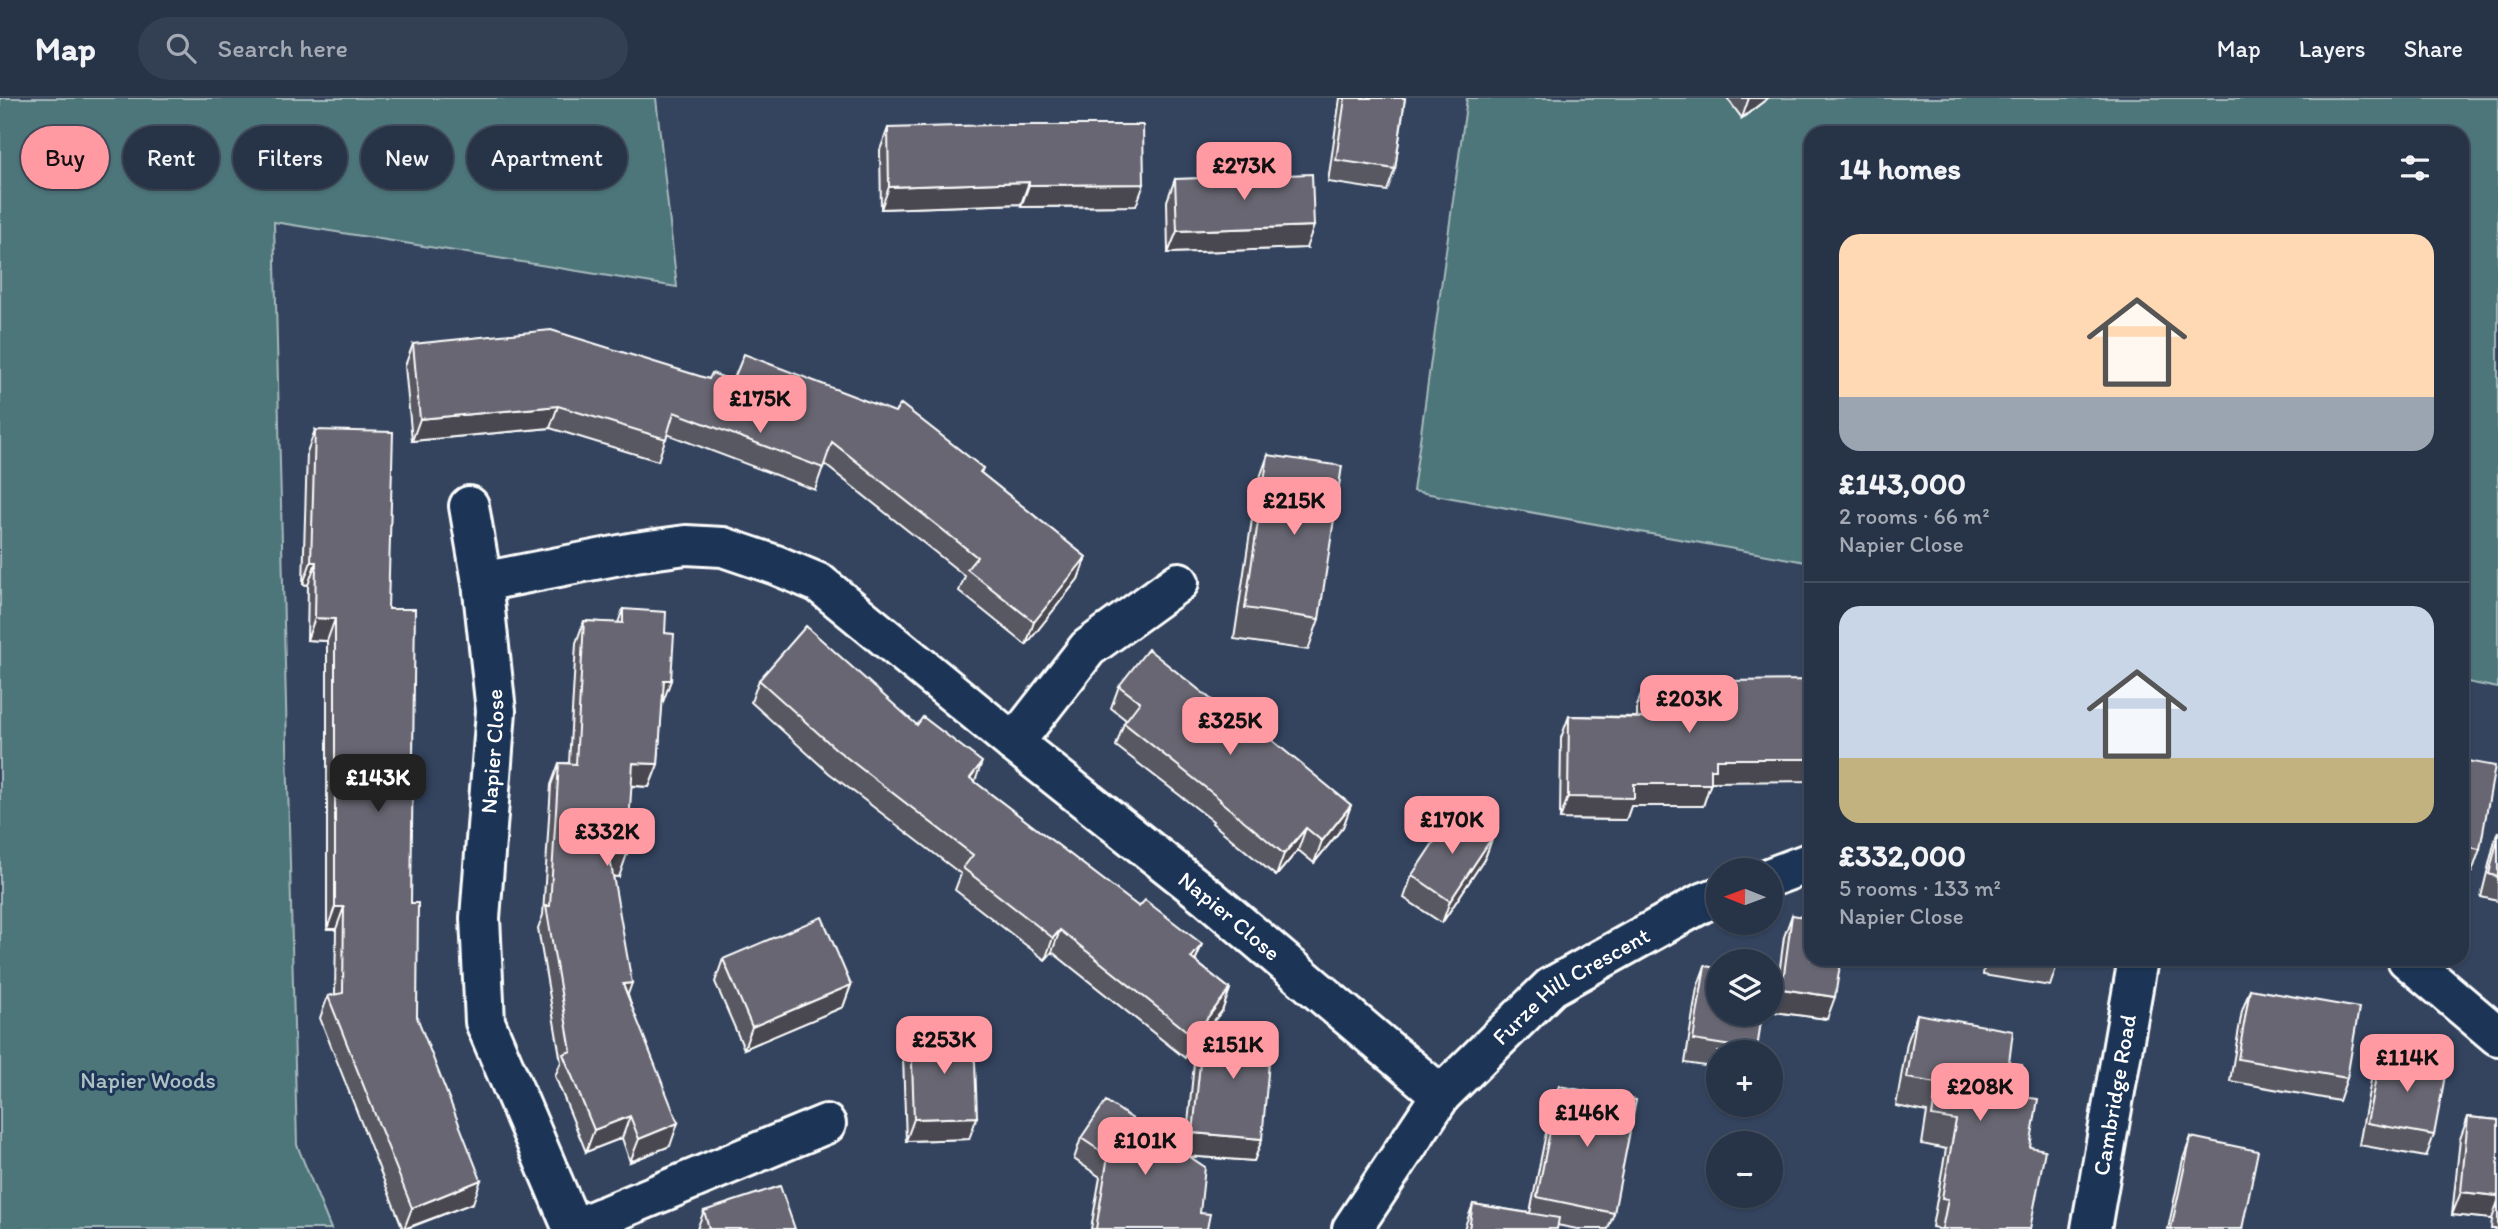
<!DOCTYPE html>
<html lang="en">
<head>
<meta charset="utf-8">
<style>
  :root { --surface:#273347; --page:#333f52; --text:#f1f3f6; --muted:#a4aab4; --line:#434e60; --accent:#ff9aa2 }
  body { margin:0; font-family:Itim,sans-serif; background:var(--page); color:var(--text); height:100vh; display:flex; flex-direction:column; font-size:26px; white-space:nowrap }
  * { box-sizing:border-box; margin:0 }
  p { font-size:23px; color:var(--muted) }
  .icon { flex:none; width:38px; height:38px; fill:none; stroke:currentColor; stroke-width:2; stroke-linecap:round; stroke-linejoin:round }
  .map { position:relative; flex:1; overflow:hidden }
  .panel { position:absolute; left:1804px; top:28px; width:665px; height:840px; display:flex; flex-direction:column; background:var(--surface); border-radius:21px; box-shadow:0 2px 5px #0004,0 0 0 2px var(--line) }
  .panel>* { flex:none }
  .hud { position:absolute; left:21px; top:28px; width:665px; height:63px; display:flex; gap:14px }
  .needle { width:46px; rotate:271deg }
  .buttons { position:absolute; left:1706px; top:760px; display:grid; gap:14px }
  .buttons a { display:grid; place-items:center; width:77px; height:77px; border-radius:50%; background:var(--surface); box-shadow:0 2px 5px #0004,0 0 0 2px var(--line); font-size:35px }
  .price { position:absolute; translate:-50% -60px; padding:0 16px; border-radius:14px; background:var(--accent); color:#111; font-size:23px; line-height:46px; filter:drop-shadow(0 2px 4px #0008) }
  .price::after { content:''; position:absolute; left:50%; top:42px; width:21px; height:16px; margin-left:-10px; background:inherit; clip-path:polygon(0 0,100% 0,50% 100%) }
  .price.selected { background:#222; color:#fff }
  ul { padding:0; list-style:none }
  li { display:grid; align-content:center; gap:14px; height:371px; padding:0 35px }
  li+li { border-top:2px solid var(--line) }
  li span { display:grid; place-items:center; height:217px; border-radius:21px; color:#555 }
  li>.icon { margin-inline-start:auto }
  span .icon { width:126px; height:126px; fill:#fffc; stroke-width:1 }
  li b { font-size:30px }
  h2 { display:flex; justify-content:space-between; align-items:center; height:84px; padding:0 35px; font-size:30px }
  .tag { padding:0 24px; border-radius:32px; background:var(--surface); box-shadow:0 2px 5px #0004,0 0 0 2px var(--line); font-size:24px; line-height:63px }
  .tag.selected { background:var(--accent); color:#111 }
  header { display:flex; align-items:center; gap:42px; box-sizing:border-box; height:98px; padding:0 35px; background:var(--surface); border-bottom:2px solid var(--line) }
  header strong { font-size:33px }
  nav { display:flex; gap:38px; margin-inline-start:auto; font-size:24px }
  .search { width:490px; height:63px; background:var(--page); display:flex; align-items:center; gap:18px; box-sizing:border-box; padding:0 24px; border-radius:38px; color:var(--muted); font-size:26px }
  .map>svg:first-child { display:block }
</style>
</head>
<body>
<header>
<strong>Map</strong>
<div class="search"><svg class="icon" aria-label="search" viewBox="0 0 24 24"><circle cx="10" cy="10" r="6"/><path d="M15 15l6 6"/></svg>Search here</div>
<nav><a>Map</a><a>Layers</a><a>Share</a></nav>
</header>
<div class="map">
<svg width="2498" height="1131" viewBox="0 0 2498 1131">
  <rect width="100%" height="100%" fill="#34445f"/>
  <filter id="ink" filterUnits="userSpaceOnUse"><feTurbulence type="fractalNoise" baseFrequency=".0143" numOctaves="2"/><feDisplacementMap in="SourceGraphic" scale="14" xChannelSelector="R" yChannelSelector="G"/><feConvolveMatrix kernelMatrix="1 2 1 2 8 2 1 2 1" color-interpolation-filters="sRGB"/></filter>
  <g filter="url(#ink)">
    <path fill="#4e767a" stroke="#a6babc" stroke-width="2" d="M 0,0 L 656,0 L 677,189 L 274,124 L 297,1047 L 331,1131 L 0,1131 Z
      M 1467,0 L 2498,0 L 2498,590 L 2462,583 L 2462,35 L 1811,35 L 1811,465 L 1413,393 Z"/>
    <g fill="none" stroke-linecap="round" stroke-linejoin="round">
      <defs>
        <g id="minor">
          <path d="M 469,408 L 482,484"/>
          <path d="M 1014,645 L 1088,550 L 1179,484"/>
          <path d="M 1771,779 L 1811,764"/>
          <path d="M 2407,861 L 2498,938"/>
          <path id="s1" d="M 826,1026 L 573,1131 L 485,924 L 480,820 L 496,613 L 482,484 L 635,454 L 686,447 L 723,449 L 776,467 L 819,485 L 1014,645 L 1209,800 L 1441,997"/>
          <path id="s2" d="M 1352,1131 L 1441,997 L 1551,889 L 1702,805 L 1718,799"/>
          <path id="s3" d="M 2091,1131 L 2138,861"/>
        </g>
      </defs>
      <use href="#minor" stroke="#fff" stroke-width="44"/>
      <use href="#minor" stroke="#1d3557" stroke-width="38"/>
    </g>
    <path fill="#595862" stroke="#fff" stroke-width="2" d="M 1340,0 L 1405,0 L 1395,71 L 1387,93 L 1328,84 Z
      M 1727,0 L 1768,0 L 1742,20 Z
      M 888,30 L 1136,108 L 1021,109 L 1021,106 L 881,111 L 880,52 Z
      M 1175,81 L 1306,150 L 1168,155 L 1167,103 Z
      M 413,246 L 709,281 L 733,283 L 983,370 L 981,375 L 1086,459 L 1078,481 L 1026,547 L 959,493 L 965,478 L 824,366 L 815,392 L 667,336 L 658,363 L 550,330 L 412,343 L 405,268 Z
      M 315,332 L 388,511 L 411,805 L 417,919 L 473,1105 L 406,1131 L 403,1131 L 320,920 L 328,898 L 335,897 L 336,831 L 327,831 L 327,543 L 307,542 L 308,487 L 303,486 L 307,354 Z
      M 1268,357 L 1319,521 L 1308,552 L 1234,541 L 1257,388 Z
      M 623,511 L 665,535 L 671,582 L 662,604 L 658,666 L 649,689 L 631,688 L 619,779 L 613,778 L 628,897 L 670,1048 L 630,1064 L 622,1040 L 586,1054 L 555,978 L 561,964 L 538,830 L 543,817 L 551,687 L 559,665 L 569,665 L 576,545 L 584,523 L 618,525 Z
      M 759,582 L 975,684 L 1139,809 L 1202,846 L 1195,863 L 1230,891 L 1222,913 L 1212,925 L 1262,1041 L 1254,1063 L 1188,1058 L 1200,1115 L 1207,1131 L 1091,1131 L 1100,1079 L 1074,1061 L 1081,1040 L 1185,1056 L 1196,945 L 1185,960 L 1052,854 L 1045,862 L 955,792 L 961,776 L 829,675 L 751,604 Z
      M 1728,583 L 1711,684 L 1703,708 L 1631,708 L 1626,722 L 1560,721 L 1561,640 L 1569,618 L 1637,619 L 1637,608 L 1645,586 L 1727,586 Z
      M 1119,588 L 1252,634 L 1351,707 L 1343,729 L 1314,765 L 1298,752 L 1276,778 L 1212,725 L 1213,723 L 1116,648 L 1124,625 L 1126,622 L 1111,610 Z
      M 2462,662 L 2480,751 L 2472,774 L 2462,772 Z
      M 2498,733 L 2498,803 L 2481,799 L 2495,742 Z
      M 1493,738 L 1485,760 L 1442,825 L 1404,800 L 1412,777 Z
      M 1792,817 L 1827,921 L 1774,914 L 1784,839 Z
      M 723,861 L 851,887 L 843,909 L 744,951 L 715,884 Z
      M 1985,861 L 2059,861 L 2050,888 L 1983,877 Z
      M 1705,868 L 1762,915 L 1756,954 L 1718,954 L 1718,970 L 1685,965 L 1697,890 Z
      M 2250,891 L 2347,980 L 2339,1003 L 2230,983 L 2242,913 Z
      M 1917,916 L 2009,965 L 2030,1049 L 2030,1131 L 1937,1131 L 1937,1130 L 1932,1129 L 1946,1051 L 1922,1046 L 1927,1014 L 1896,1008 L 1907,945 Z
      M 911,937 L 969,1041 L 906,1043 L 903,959 Z
      M 2381,954 L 2434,1037 L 2426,1059 L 2359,1047 L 2372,977 Z
      M 1559,988 L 1614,1115 L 1608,1131 L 1577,1131 L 1557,1127 L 1557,1131 L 1464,1131 L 1473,1106 L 1530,1115 L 1551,1010 Z
      M 2468,1019 L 2498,1022 L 2498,1131 L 2491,1131 L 2492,1121 L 2452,1117 L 2460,1041 Z
      M 2191,1039 L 2242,1131 L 2168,1131 L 2183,1061 Z
      M 704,1113 L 795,1131 L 697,1131 Z"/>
    <path fill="#494750" stroke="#fff" stroke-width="2" d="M 1749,0 L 1768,0 L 1742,20 Z
      M 1029,84 L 1021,106 L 881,111 L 889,89 Z
      M 1144,86 L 1136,108 L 1021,109 L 1029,87 Z
      M 1314,128 L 1306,150 L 1168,155 L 1177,133 Z
      M 558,308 L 550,330 L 412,343 L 420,321 Z
      M 1086,459 L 1078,481 L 1026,547 L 1034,524 Z
      M 311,464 L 316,464 L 308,487 L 303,486 Z
      M 315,520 L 335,521 L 327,543 L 307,542 Z
      M 664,582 L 671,582 L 663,604 L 656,604 Z
      M 1716,661 L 1811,661 L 1811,683 L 1711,684 L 1703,708 L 1631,708 L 1626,722 L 1560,721 L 1568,699 L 1711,671 Z
      M 982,664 L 974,686 L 970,680 Z
      M 633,665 L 658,666 L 649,689 L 625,687 Z
      M 1351,707 L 1343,729 L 1314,765 L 1322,743 Z
      M 1306,730 L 1298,752 L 1276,778 L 1284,756 Z
      M 1493,738 L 1485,760 L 1442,825 L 1450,803 Z
      M 609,755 L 627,756 L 619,779 L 601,777 Z
      M 335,809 L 344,809 L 336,831 L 327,831 Z
      M 1060,832 L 1052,854 L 1045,862 L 1053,840 Z
      M 1202,846 L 1193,868 L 1191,860 Z
      M 632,885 L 624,907 L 623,886 Z
      M 851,887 L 843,909 L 744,951 L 752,929 Z
      M 1230,891 L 1222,913 L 1202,937 L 1204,925 L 1196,945 L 1185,960 L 1193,938 Z
      M 1782,891 L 1835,899 L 1827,921 L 1774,914 Z
      M 630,1018 L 622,1040 L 586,1054 L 594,1032 Z
      M 977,1019 L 969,1041 L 906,1043 L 914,1021 Z
      M 678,1025 L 670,1048 L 630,1064 L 639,1041 Z
      M 1193,1035 L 1262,1041 L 1254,1063 L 1185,1058 Z
      M 481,1082 L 473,1105 L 404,1131 L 412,1110 Z
      M 2461,1094 L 2498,1098 L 2498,1103 L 2492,1121 L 2452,1117 Z"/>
    <path fill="#686672" stroke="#fff" stroke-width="2" d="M 1345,0 L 1405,0 L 1395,71 L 1336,62 Z
      M 993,27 L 1143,27 L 1144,86 L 1029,87 L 1029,84 L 889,89 L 888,30 Z
      M 1312,76 L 1314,128 L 1177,133 L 1175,81 Z
      M 551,232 L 709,281 L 712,275 L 733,283 L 744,256 L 895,314 L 901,306 L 983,370 L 980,374 L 1086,459 L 1034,524 L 967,471 L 977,459 L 832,344 L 823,370 L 674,314 L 666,341 L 558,308 L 420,321 L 413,246 Z
      M 315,332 L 393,334 L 388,511 L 415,511 L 411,805 L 418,805 L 417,919 L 481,1082 L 412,1110 L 328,898 L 343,895 L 344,809 L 335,809 L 335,521 L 315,520 L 316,464 L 311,464 Z
      M 1268,357 L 1342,368 L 1319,521 L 1245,510 Z
      M 623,511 L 666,514 L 665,535 L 674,536 L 671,582 L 664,582 L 658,666 L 633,665 L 627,756 L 609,755 L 632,885 L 623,886 L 678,1025 L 639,1041 L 630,1018 L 594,1032 L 563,956 L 571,953 L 546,808 L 550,808 L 559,665 L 576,666 L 584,523 L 623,525 Z
      M 806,528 L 917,627 L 923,619 L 982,664 L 970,680 L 1139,809 L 1145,802 L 1202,846 L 1191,860 L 1230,891 L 1193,938 L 1060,832 L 1053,840 L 963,770 L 973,757 L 837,652 L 759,582 Z
      M 1148,551 L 1252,634 L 1256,629 L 1351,707 L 1322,743 L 1306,730 L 1284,756 L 1220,703 L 1221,702 L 1124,625 L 1140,604 L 1119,588 Z
      M 1811,582 L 1811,661 L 1716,661 L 1716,671 L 1711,671 L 1711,686 L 1634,686 L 1634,700 L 1568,699 L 1569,618 L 1645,620 L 1645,586 L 1729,586 L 1728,583 Z
      M 2462,662 L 2495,668 L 2480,751 L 2462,748 Z
      M 1455,712 L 1493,738 L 1450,803 L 1412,777 Z
      M 2498,740 L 2498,779 L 2489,776 Z
      M 1792,817 L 1811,820 L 1811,861 L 1841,861 L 1835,899 L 1782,891 Z
      M 822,819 L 851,887 L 752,929 L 723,861 Z
      M 2031,861 L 2059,861 L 2058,865 Z
      M 1705,868 L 1718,870 L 1718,915 L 1762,915 L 1757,952 L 1693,942 Z
      M 2250,891 L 2359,910 L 2347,980 L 2238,961 Z
      M 1917,916 L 2013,933 L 2009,965 L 2022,967 L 2016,998 L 2038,1001 L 2030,1049 L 2045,1052 L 2030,1131 L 1942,1131 L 1948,1101 L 1942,1100 L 1956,1022 L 1932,1018 L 1937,985 L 1907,980 Z
      M 1204,925 L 1272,931 L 1262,1041 L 1193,1035 Z
      M 974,935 L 977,1019 L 914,1021 L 911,937 Z
      M 2381,954 L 2447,967 L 2434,1037 L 2367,1025 Z
      M 1559,988 L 1636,1002 L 1614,1115 L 1537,1099 Z
      M 1106,1003 L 1205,1069 L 1200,1115 L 1210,1116 L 1207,1131 L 1096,1131 L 1108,1058 L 1081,1040 Z
      M 2468,1019 L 2498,1022 L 2498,1098 L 2461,1094 Z
      M 2191,1039 L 2258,1053 L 2242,1131 L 2171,1131 Z
      M 780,1088 L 795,1131 L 706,1131 L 709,1130 L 704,1113 Z
      M 1473,1106 L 1559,1120 L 1557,1131 L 1469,1131 Z"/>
  </g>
  <g text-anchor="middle" stroke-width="6" stroke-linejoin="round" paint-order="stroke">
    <g font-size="23" fill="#fff" stroke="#1d3557">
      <text dy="8" stroke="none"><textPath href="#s1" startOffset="770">Napier Close</textPath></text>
      <text dy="8" stroke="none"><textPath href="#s1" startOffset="1816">Napier Close</textPath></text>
      <text dy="8" stroke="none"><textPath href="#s2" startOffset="332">Furze Hill Crescent</textPath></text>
      <text dy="8" stroke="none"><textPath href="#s3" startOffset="136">Cambridge Road</textPath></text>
    </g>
    <g font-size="23" fill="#afc1c3" stroke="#1d3557">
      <text x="148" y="990">Napier Woods</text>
    </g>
  </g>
</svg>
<div class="buttons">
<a><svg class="needle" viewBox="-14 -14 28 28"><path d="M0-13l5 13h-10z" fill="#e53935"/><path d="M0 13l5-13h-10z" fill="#a4aab4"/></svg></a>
<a><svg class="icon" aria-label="layers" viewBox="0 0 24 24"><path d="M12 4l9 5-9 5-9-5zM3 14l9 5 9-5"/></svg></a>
<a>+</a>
<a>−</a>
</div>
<b class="price" style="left:1244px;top:104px">£273K</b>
<b class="price" style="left:760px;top:337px">£175K</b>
<b class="price" style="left:1294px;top:439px">£215K</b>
<b class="price" style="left:1689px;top:637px">£203K</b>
<b class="price" style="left:1230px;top:659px">£325K</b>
<b class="price selected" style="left:378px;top:716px">£143K</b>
<b class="price" style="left:1452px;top:758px">£170K</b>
<b class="price" style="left:607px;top:770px">£332K</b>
<b class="price" style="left:944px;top:978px">£253K</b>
<b class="price" style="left:1233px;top:983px">£151K</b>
<b class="price" style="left:2407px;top:996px">£114K</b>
<b class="price" style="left:1980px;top:1025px">£208K</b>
<b class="price" style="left:1587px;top:1051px">£146K</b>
<b class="price" style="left:1145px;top:1079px">£101K</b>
<div class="hud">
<a class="tag selected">Buy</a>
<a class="tag">Rent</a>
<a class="tag">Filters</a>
<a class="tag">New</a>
<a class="tag">Apartment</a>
</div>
<section class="panel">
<h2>14 homes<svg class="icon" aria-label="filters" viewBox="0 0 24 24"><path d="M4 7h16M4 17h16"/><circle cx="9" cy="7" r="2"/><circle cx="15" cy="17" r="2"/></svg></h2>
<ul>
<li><span style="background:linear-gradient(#ffd9b3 75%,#9aa5b1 0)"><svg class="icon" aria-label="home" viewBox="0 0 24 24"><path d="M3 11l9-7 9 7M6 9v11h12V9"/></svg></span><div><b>£143,000</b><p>2 rooms · 66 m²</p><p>Napier Close</p></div></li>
<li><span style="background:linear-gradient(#c9d6e8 70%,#c2b280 0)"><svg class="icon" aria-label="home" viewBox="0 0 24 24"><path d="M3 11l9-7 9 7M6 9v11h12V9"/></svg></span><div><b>£332,000</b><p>5 rooms · 133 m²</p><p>Napier Close</p></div></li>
</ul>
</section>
</div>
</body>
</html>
